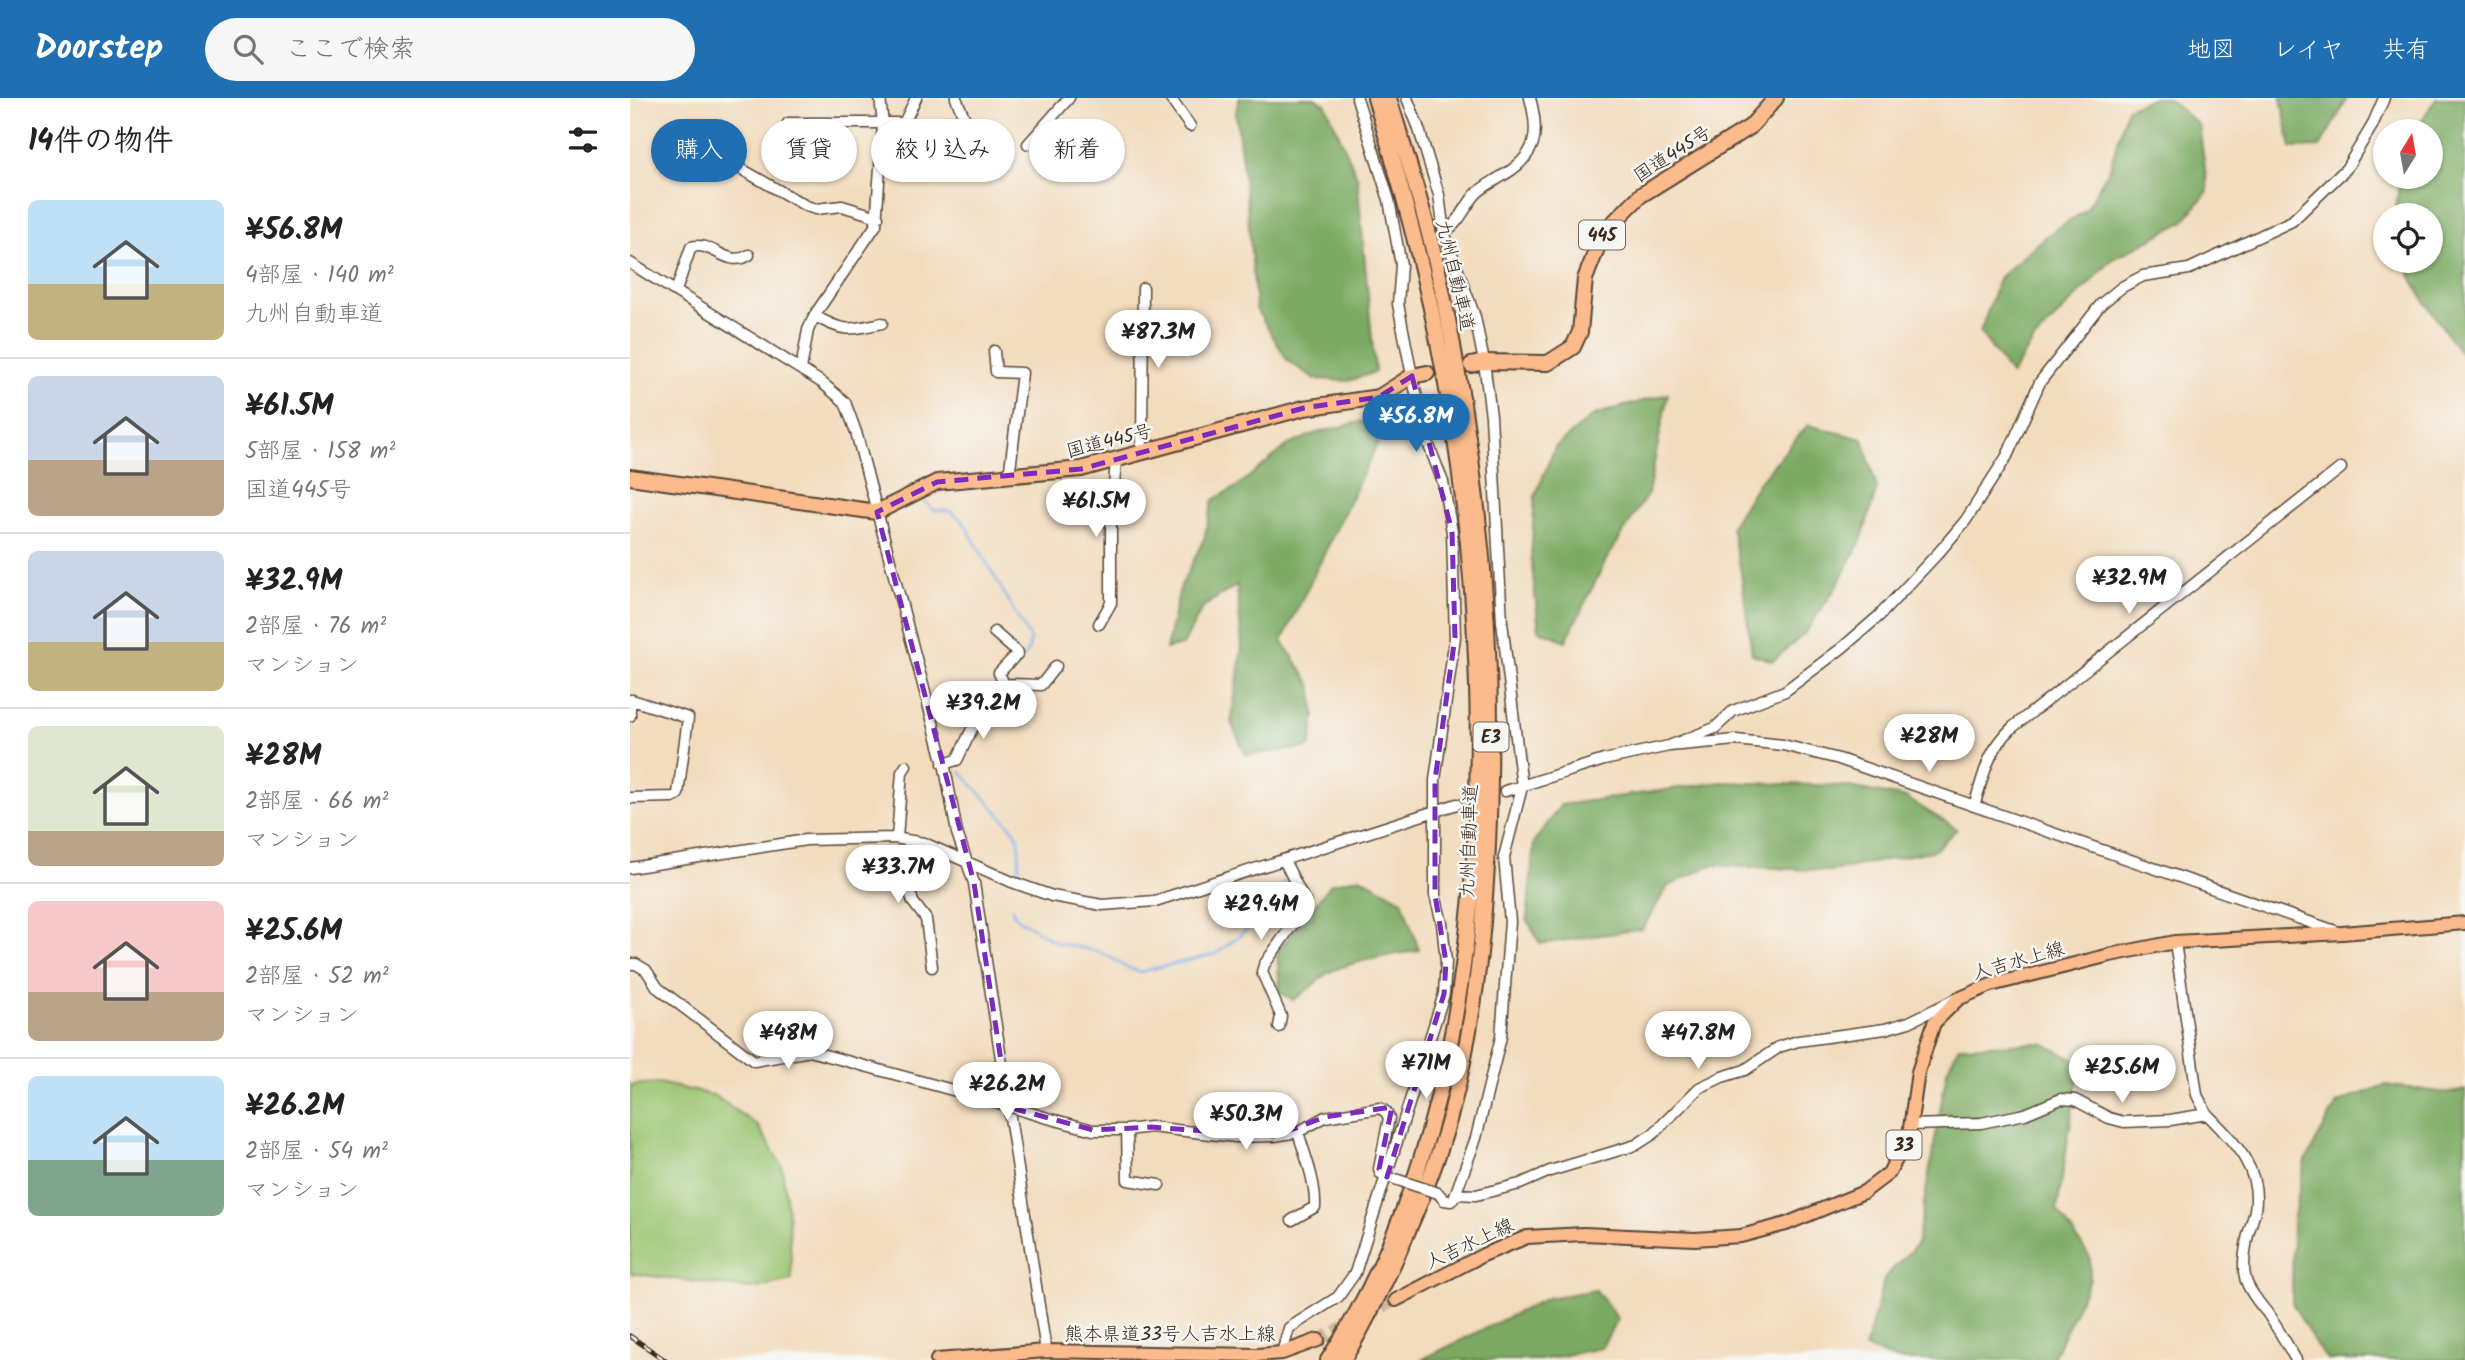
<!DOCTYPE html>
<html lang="ja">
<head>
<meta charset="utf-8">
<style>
  :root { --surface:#fff; --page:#f6f6f6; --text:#222; --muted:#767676; --line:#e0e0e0; --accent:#1f6fb2 }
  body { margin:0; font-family:Kalam,"Klee One",sans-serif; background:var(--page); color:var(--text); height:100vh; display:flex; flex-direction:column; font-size:26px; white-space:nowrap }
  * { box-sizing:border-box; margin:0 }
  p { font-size:23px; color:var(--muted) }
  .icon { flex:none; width:38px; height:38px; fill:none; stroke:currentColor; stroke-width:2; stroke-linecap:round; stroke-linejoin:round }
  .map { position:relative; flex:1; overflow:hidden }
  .sheet { display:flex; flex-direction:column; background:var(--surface); width:630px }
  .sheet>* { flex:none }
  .guide { position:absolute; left:21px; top:21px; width:665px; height:63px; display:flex; gap:14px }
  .needle { width:46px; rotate:11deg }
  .buttons { position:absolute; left:1743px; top:21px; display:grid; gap:14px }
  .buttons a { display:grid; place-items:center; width:70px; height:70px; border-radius:50%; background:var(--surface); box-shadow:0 2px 5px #0004; font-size:35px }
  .price { position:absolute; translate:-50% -60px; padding:0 16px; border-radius:24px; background:#fff; color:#222; font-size:23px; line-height:46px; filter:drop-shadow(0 2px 4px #0008) }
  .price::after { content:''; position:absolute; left:50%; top:42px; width:21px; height:16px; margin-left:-10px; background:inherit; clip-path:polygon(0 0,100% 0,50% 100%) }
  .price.current { background:var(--accent); color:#fff }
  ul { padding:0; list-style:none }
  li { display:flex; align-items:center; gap:21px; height:175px; padding:0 28px }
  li+li { border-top:2px solid var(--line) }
  li span { display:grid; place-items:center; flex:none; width:196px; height:140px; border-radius:10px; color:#555 }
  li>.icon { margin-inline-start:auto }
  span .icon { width:84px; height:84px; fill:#fffc; stroke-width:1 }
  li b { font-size:30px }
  h2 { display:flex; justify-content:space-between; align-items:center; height:84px; padding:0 28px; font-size:30px }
  .chip { padding:0 24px; border-radius:32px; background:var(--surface); box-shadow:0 2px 5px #0004; font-size:24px; line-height:63px }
  .chip.current { background:var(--accent); color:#fff }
  header { display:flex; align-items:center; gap:42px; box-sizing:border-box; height:98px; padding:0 35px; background:var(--accent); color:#fff }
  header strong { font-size:33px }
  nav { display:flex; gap:38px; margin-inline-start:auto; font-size:24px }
  .search { width:490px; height:63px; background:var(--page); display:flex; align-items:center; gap:18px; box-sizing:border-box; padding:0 24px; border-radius:38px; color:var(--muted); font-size:26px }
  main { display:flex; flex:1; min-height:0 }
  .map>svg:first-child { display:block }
</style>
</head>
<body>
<header>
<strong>Doorstep</strong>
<div class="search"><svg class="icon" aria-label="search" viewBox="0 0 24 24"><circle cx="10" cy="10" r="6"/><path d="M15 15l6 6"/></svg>ここで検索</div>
<nav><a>地図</a><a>レイヤ</a><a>共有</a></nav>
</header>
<main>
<section class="sheet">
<h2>14件の物件<svg class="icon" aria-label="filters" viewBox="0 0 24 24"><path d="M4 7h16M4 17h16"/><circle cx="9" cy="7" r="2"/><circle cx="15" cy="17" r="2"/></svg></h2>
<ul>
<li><span style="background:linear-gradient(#bfe0f5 60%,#c2b280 0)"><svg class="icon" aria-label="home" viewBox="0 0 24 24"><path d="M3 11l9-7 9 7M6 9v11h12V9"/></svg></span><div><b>¥56.8M</b><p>4部屋 · 140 m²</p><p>九州自動車道</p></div></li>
<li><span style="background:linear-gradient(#c9d6e8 60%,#b9a48a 0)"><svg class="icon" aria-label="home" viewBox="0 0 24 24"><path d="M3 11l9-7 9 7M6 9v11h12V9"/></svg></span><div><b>¥61.5M</b><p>5部屋 · 158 m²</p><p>国道445号</p></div></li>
<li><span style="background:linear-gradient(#c9d6e8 65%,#c2b280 0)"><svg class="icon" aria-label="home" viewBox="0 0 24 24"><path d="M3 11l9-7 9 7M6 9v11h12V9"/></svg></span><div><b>¥32.9M</b><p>2部屋 · 76 m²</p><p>マンション</p></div></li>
<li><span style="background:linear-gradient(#dfe7d0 75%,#b9a48a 0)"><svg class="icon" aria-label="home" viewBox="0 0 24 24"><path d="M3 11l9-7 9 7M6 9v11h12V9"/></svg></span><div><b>¥28M</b><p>2部屋 · 66 m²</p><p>マンション</p></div></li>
<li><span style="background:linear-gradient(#f6c9c9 65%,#b9a48a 0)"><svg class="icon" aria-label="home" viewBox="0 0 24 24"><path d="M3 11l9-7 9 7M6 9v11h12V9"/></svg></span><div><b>¥25.6M</b><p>2部屋 · 52 m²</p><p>マンション</p></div></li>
<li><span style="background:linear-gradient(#bfe0f5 60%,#7fa58c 0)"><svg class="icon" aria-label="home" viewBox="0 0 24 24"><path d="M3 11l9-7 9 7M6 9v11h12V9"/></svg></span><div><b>¥26.2M</b><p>2部屋 · 54 m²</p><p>マンション</p></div></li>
</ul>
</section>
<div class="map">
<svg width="1835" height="1262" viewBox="0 0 1835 1262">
  <rect width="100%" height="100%" fill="#f6f6f2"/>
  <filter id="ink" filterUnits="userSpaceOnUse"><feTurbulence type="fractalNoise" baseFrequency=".0143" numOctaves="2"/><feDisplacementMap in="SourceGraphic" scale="14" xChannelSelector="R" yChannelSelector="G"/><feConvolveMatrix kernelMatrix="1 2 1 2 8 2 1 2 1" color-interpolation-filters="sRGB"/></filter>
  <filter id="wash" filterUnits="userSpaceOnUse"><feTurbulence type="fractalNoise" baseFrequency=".00686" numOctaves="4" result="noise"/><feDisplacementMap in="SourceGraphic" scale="28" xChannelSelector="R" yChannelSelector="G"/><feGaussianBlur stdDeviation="1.57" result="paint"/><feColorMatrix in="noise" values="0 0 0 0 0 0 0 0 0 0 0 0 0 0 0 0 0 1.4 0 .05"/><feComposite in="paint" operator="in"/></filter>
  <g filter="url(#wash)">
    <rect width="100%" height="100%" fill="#f3dcbd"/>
    <path fill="#9ac470" stroke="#6a7747" stroke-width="2" d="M 28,985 L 83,997 L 128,1028 L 152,1068 L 159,1123 L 162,1182 L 121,1191 L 0,1175 L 0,987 Z"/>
    <path fill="#7baa62" stroke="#5b6a40" stroke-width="2" d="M 609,0 L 685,0 L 696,7 L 727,78 L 745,274 L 719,283 L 685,281 L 658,263 L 626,211 L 617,106 L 606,15 Z
      M 1524,0 L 1537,0 L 1569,27 L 1578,93 L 1553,124 L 1483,161 L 1404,242 L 1381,277 L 1350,234 L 1370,179 L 1416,138 L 1456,112 L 1480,70 L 1497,10 Z
      M 1651,0 L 1716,0 L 1716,3 L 1690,49 L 1661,50 Z
      M 1806,0 L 1835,0 L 1835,262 L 1790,196 L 1773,163 L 1801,163 L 1801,117 L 1765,117 L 1770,79 L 1801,79 L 1801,33 L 1785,33 Z
      M 1038,296 L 1018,395 L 975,464 L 936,543 L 909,532 L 901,460 L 905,398 L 925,349 L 964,317 Z
      M 750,319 L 753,334 L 652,543 L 681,586 L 685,618 L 680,649 L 616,657 L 601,625 L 612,550 L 607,487 L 573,509 L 553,547 L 536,551 L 550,490 L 574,441 L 583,402 L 605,390 L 658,347 L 686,335 Z
      M 1178,327 L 1233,341 L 1247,390 L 1231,443 L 1205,491 L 1174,536 L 1143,563 L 1122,556 L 1111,474 L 1101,429 L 1128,385 Z
      M 1091,684 L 1215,688 L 1276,700 L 1327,731 L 1305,752 L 1202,773 L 1081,767 L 1038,788 L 1012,831 L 910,846 L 897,821 L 904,744 L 931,707 Z
      M 730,779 L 772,802 L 789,852 C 765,857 719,863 698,875 C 686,883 676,895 663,902 L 650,894 L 647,854 L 701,786 Z
      M 1413,945 L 1450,965 L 1427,1112 L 1460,1159 L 1460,1181 L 1422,1262 L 1268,1262 L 1235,1250 L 1255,1179 L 1287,1146 L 1317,972 L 1329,948 Z
      M 1755,987 L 1819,995 L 1835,992 L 1835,1262 L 1698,1262 L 1687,1249 L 1662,1205 L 1663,1121 L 1675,1064 L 1707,1005 Z
      M 966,1192 L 988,1221 L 971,1250 L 910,1262 L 791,1262 L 917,1200 Z"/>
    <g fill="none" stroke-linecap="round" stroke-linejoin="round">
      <path stroke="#7eaee9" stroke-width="2.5" d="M 290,400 L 304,412 L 320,413 L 333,423 L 400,541 C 401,556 385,569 375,579
        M 331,674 L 385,733 L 389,743 L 389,771
        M 382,810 L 383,815 L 391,823 L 427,845 L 466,853 L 480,859 L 495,869 L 510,874 L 586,856 L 624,826 L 642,794 L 659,781"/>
    </g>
  </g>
  <g filter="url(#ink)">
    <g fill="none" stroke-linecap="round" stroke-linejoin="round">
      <path stroke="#ceb89d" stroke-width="10" stroke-dasharray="10 5" stroke-linecap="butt" d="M 827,706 L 875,693"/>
      <path stroke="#ceb89d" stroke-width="12" stroke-dasharray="12 6" stroke-linecap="butt" d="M 688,1242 L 766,1202"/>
      <defs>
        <path id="minor" d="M 326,0 L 336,24
          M 540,0 L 560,28
          M 777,0 L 788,28 L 809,97 L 814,134 L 845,219 L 854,264 L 861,318 L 872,524 L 892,689 L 874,759 L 880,824 L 871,939 L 846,1040 L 824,1100 L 821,1103 L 814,1102 L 808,1095
          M 158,25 L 274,25 L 286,0
          M 398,46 L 439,0
          M 106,68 L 176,108 L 186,111 L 212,108 L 248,119
          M 814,134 C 830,125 834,110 845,97 C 852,89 863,84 872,78 C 907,58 910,37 900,0
          M 0,165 L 191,284 L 215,304 L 226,334 L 315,670 L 327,735 L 344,785 L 416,1253
          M 46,193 L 61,149 C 82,142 97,171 119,157
          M 185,218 C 215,235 219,232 252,225
          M 364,253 L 366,274 L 392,275 L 379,379
          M 171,271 L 178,232 L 186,215 L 246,127 L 253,26 L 250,0
          M 512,354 L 513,190
          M 469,526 L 481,505 L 481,428 L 486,362
          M 364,534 L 388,555 L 369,575 L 374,586
          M 0,602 L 0,618
          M 1039,648 L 1085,630 L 1103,613 L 1155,593 L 1212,550 L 1249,518 L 1310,453 L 1336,422 L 1377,358 L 1410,284 L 1471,206 L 1492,189 L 1513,178 L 1559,171 L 1662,123 L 1716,71 L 1742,28 L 1754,0
          M 313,666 L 327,662 L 356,602 L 374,586 L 411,587 L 426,568
          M 875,693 L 974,662 L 1039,648 L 1106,642 L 1153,647 L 1209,661 L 1708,834
          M 0,700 L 43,699 L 48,696 L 58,620 L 2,602
          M 1344,708 C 1355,674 1356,655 1383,629 L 1711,370
          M 267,740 L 272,674 L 276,668
          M 283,743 L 277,770 L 279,791 L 283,804 L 296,821 L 302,869
          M 0,770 L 176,742 L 264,740 L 294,745 L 382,784 L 422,798 L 472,807 L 525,803 L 827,706
          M 0,866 L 6,866 L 16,872 L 28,890 L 124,963 L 180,953 L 348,999
          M 649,929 L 651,918 L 632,874 L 634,867 L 672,813 L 675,804 L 654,762
          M 1577,1016 C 1603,1043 1632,1070 1625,1112 C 1623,1124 1617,1135 1616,1148 C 1614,1160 1612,1174 1617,1185 C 1621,1196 1631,1207 1638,1216 C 1648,1231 1657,1246 1666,1262
          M 414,1019 L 463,1032 L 497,1032 L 521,1029 L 606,1039 L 644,1038 L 668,1034 L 695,1019 L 750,1010 L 756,1014 L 759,1020 L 749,1071 L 750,1075 L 761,1080
          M 1280,1027 L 1351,1025 L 1395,1016 L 1431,1001 L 1445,1002 L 1479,1020 L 1494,1024 L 1540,1022 L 1577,1016 L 1567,997 L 1545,844
          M 497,1032 L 498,1082 L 529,1087
          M 580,1035 L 586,1004
          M 826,1096 L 846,1097 L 890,1086 L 920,1073 L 1006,1047 L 1023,1036 L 1069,990 L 1092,979 L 1115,972 L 1149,949 L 1168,943 L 1255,931 L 1279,924 L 1324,902
          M 662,1122 L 685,1109 C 686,1083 675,1058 668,1034
          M 652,1255 L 659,1230 L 708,1199 L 725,1175 L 814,896 L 816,864 L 812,825 L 805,797 L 805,682 L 825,539 L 822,434 L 813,384 L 798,345 L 782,278 L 768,206 L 771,167 L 759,102 L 727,0"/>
        <path id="major" d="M 766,1202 L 853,1157 L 897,1139 L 954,1136 L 1065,1141 L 1111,1138 L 1156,1126 L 1234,1094 L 1259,1075 L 1279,1037 L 1288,974 L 1304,925 L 1328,901 L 1361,887 L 1480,857 L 1545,844 L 1712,835 L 1835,825
          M 307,1262 L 416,1253 L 627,1257 L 652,1255 L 688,1242"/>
        <path id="highway" d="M 841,267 L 854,264 L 918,265 L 943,249 L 950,234 L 955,181 L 973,135 L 1011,97 L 1120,29 L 1146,0
          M 0,379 L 247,414 L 307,384 L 451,371 L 674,310 L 749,299 L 782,278 L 797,275
          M 698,1262 C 879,988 870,544 806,234 C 790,155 768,77 745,0
          M 713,1262 C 734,1229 751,1193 767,1158 C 788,1110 809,1062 822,1011 C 850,904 858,792 860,681 C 863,513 845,346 810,182 C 797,121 777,60 759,0"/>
      </defs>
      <use href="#minor" stroke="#574536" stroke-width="13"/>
      <use href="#major" stroke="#574536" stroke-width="16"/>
      <use href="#highway" stroke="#574536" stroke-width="18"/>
      <use href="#minor" stroke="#fff" stroke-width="10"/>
      <use href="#major" stroke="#fbbb8c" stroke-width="12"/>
      <use href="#highway" stroke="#fbbb8c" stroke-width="14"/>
      <defs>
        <path id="rail" d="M 0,1238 L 35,1262"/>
      </defs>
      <use href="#rail" stroke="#3b2a1e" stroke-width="5"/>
      <use href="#rail" stroke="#f6f6f2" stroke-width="2.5" stroke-dasharray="8" stroke-linecap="butt"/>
      <defs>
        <path id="minor-bridge" d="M 348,999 L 414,1019
          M 765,1081 L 808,1095"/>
      </defs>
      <use href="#minor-bridge" stroke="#574536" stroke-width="13" stroke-linecap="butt"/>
      <use href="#minor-bridge" stroke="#fff" stroke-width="10"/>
    </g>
  </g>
  <path fill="none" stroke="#7b2cbf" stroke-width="5" stroke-dasharray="14 9" stroke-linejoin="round" d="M 782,278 L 822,434 L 825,539 L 805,682 L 805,797 L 816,864 L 814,896 L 757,1079 L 749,1071 L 762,1009 L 695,1019 L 644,1038 L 521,1029 L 463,1032 L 378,1009 L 344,785 L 247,414 L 307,384 L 451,371 L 674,310 L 749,299 Z"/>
  <g text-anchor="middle" stroke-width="5" stroke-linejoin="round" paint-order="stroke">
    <g fill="#f6f6f2" stroke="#73675e" stroke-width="2">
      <rect x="949" y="122.5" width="46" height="29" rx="5"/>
      <rect x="843.5" y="624.5" width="35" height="29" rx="5"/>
      <rect x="1256.5" y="1032.5" width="35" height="29" rx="5"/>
    </g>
    <g font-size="18" font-weight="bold" fill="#3b2a1e">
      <text x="972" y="143">445</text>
      <text x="861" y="645">E3</text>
      <text x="1274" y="1053">33</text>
    </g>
    <g font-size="19" fill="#3b2a1e" stroke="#f6f6f2">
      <text transform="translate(1042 55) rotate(-33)" y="7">国道445号</text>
      <text transform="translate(826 177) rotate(77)" y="7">九州自動車道</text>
      <text transform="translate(479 342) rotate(-14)" y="7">国道445号</text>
      <text transform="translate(838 743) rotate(-88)" y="7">九州自動車道</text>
      <text transform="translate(1388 862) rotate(-16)" y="7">人吉水上線</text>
      <text transform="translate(839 1145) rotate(-25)" y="7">人吉水上線</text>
      <text x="540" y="1242">熊本県道33号人吉水上線</text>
    </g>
  </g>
</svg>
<div class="buttons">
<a><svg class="needle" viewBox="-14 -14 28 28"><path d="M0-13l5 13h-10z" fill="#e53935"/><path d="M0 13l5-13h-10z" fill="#767676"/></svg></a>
<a><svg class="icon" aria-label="locate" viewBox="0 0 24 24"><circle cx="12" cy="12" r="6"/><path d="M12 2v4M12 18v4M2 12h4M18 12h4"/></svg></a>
</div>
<b class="price" style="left:528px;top:272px">¥87.3M</b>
<b class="price current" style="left:786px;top:356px">¥56.8M</b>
<b class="price" style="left:466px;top:441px">¥61.5M</b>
<b class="price" style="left:1499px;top:518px">¥32.9M</b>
<b class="price" style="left:353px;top:643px">¥39.2M</b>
<b class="price" style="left:1299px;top:676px">¥28M</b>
<b class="price" style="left:268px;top:807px">¥33.7M</b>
<b class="price" style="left:631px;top:844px">¥29.4M</b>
<b class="price" style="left:158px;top:973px">¥48M</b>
<b class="price" style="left:1068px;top:973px">¥47.8M</b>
<b class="price" style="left:796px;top:1003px">¥71M</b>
<b class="price" style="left:1492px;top:1007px">¥25.6M</b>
<b class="price" style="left:377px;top:1024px">¥26.2M</b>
<b class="price" style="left:616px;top:1054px">¥50.3M</b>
<div class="guide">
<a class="chip current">購入</a>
<a class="chip">賃貸</a>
<a class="chip">絞り込み</a>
<a class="chip">新着</a>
</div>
</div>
</main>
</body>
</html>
